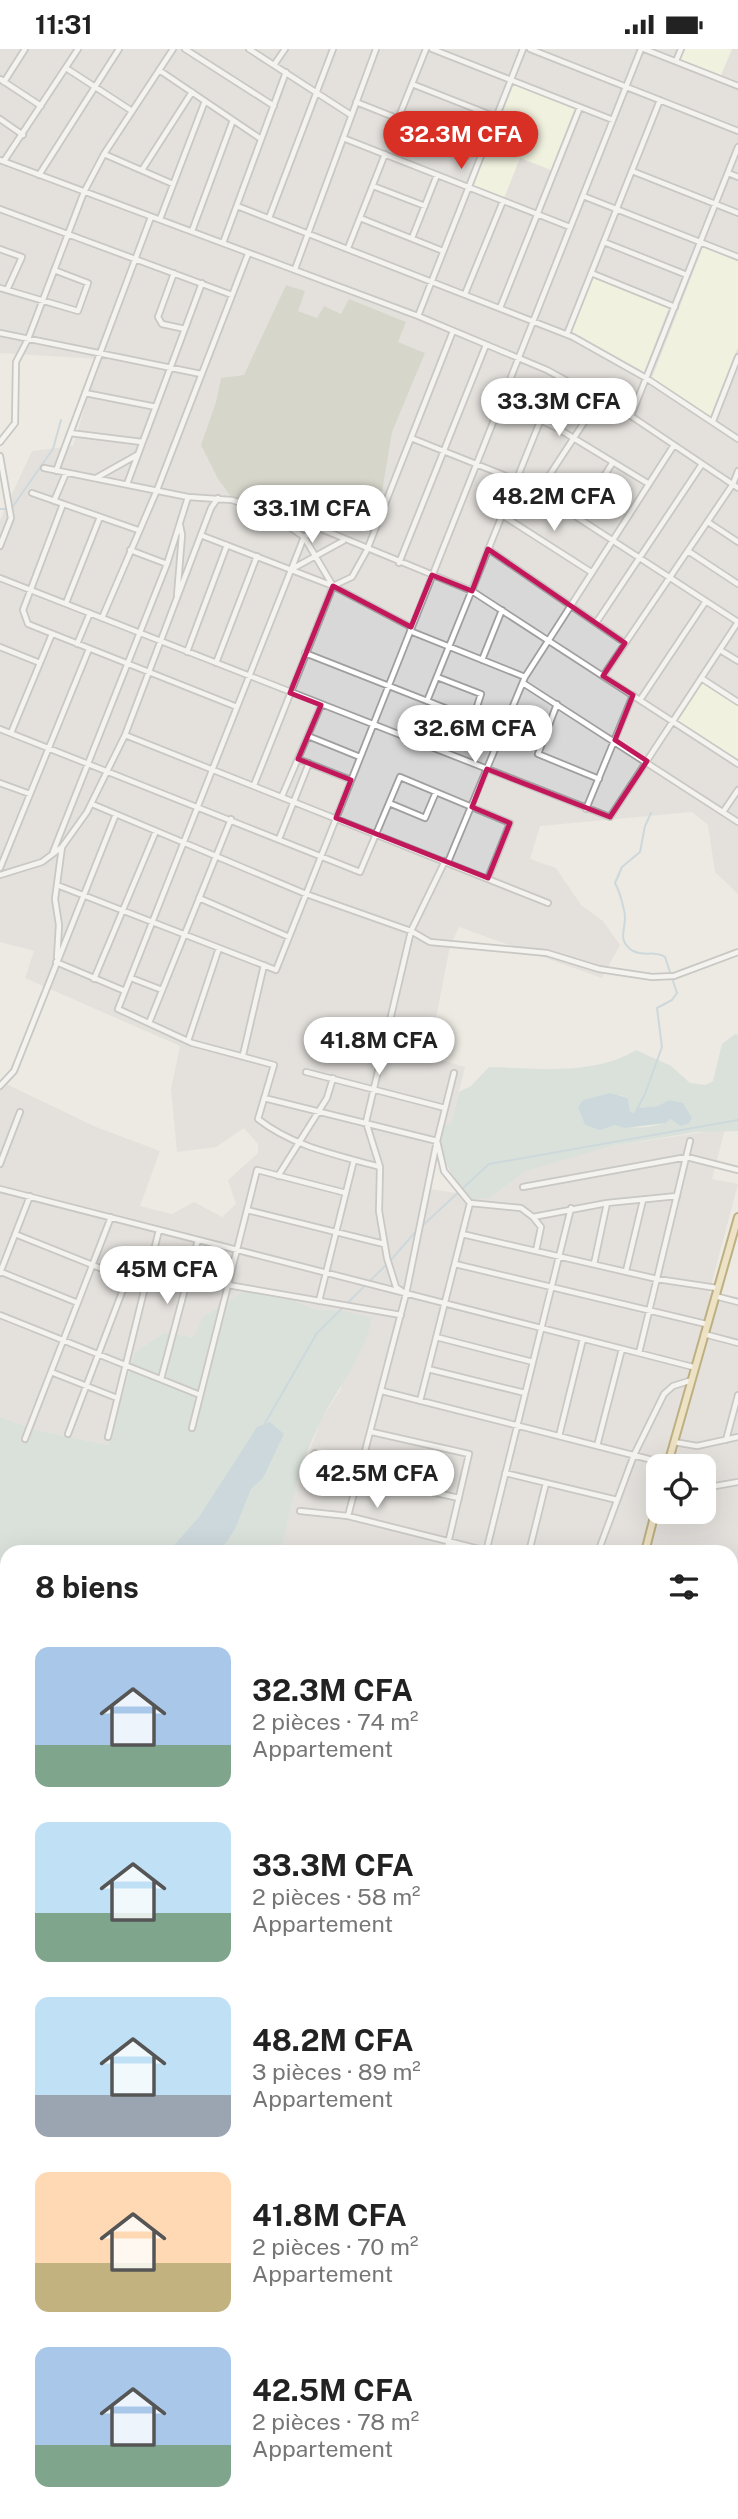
<!DOCTYPE html>
<html lang="fr">
<head>
<meta charset="utf-8">
<style>
  :root { --surface:#fff; --page:#f6f6f6; --text:#222; --muted:#767676; --accent:#d93025 }
  body { margin:0; font-family:"Public Sans",sans-serif; background:var(--page); color:var(--text); height:100vh; display:flex; flex-direction:column; font-size:26px; white-space:nowrap }
  * { box-sizing:border-box; margin:0 }
  p { font-size:23px; color:var(--muted) }
  .icon { flex:none; width:38px; height:38px; fill:none; stroke:currentColor; stroke-width:2; stroke-linecap:round; stroke-linejoin:round }
  .map { position:relative; flex:1; overflow:hidden }
  .details { position:absolute; left:0px; top:1496px; width:738px; height:975px; display:flex; flex-direction:column; background:var(--surface); border-radius:21px 21px 0 0; box-shadow:0 7px 28px #0002 }
  .details>* { flex:none }
  .buttons { position:absolute; left:646px; top:1405px; display:grid; gap:14px }
  .buttons a { display:grid; place-items:center; width:70px; height:70px; border-radius:14px; background:var(--surface); box-shadow:0 7px 28px #0002; font-size:35px }
  .price { position:absolute; translate:-50% -60px; padding:0 16px; border-radius:24px; background:#fff; color:#222; font-size:23px; line-height:46px; filter:drop-shadow(0 2px 4px #0008) }
  .price::after { content:''; position:absolute; left:50%; top:42px; width:21px; height:16px; margin-left:-10px; background:inherit; clip-path:polygon(0 0,100% 0,50% 100%) }
  .price.on { background:var(--accent); color:#fff }
  ul { padding:0; list-style:none }
  li { display:flex; align-items:center; gap:21px; height:175px; padding:0 35px }
  li span { display:grid; place-items:center; flex:none; width:196px; height:140px; border-radius:14px; color:#555 }
  li>.icon { margin-inline-start:auto }
  span .icon { width:84px; height:84px; fill:#fffc; stroke-width:1 }
  li b { font-size:30px }
  h2 { display:flex; justify-content:space-between; align-items:center; height:84px; padding:0 35px; font-size:30px }
  .status { display:flex; justify-content:space-between; align-items:center; height:49px; padding:0 35px; background:var(--surface); direction:ltr }
  .status svg { height:19px; fill:currentColor }
  .map>svg:first-child { display:block }
</style>
</head>
<body>
<div class="status"><b>11:31</b><svg viewBox="0 0 49 12"><path d="M0 12V9h3v3zM5 12V6h3v6zM10 12V3h3v9zM15 12V0h3v12zM26 1h20v11H26zM47 4h2v5h-2z"/></svg></div>
<div class="map">
<svg width="738" height="2470" viewBox="0 0 738 2470">
  <rect width="100%" height="100%" fill="#eceae2"/>
  <path fill="#d9d8d8" fill-rule="evenodd" d="M 0,0 L 738,0 L 738,845 L 715,823 L 708,776 L 692,763 L 540,777 L 530,810 L 556,819 L 581,856 L 603,872 L 620,896 L 602,929 L 459,878 L 450,897 L 434,979 L 440,986 L 441,1011 L 465,1018 L 451,1075 L 439,1076 L 423,1139 L 489,1149 L 526,1122 L 551,1112 L 611,1097 L 725,1080 L 712,1130 L 738,1135 L 709,1244 L 738,1248 L 738,2470 L 0,2470 L 0,2037 L 7,2039 L 7,2464 L 732,2464 L 732,1503 L 281,1503 L 293,1445 L 321,1371 L 341,1340 L 344,1262 L 314,1260 L 291,1250 L 194,1288 L 164,1284 L 135,1303 L 108,1396 L 36,1381 L 0,1368 L 0,1032 L 96,1078 L 160,1102 L 140,1157 L 172,1165 L 194,1153 L 222,1168 L 236,1155 L 228,1131 L 258,1104 L 258,1095 L 244,1079 L 216,1098 L 177,1103 L 171,1040 L 180,997 L 25,929 L 34,902 L 0,893 L 0,471 L 32,402 L 73,397 L 99,310 L 0,304 ZM 658,1418 L 704,1418 L 704,1463 L 658,1463 Z
    M 0,1852 L 7,1855 L 7,1897 L 0,1914 Z"/>
  <path fill="#f6fadc" d="M 683,0 L 732,0 L 721,26 L 679,10 Z
    M 514,35 L 575,59 L 551,121 L 520,109 L 504,149 L 473,137 Z
    M 703,198 L 738,211 L 738,298 L 710,368 L 652,329 Z
    M 594,227 L 669,258 L 644,323 L 571,282 Z
    M 702,632 L 738,656 L 738,711 L 677,671 Z"/>
  <path fill="#bdbfaf" d="M 286,236 L 305,242 L 298,262 L 317,269 L 324,257 L 341,265 L 349,250 L 406,273 L 398,293 L 425,304 L 392,383 L 380,455 L 367,449 L 359,467 L 326,453 L 317,472 L 273,466 L 237,456 L 218,430 L 201,396 L 216,353 L 221,329 L 244,326 Z"/>
  <path fill="#c1d8d0" fill-rule="evenodd" d="M 735,985 L 738,986 L 738,1082 L 696,1083 L 611,1097 L 526,1122 L 489,1149 L 473,1150 C 450,1132 440,1105 439,1076 L 451,1075 L 459,1043 L 471,1037 L 489,1018 C 536,1019 594,1027 636,1001 L 671,1017 L 690,1034 L 705,1036 L 713,1032 L 722,995 ZM 620,1046 L 628,1049 L 630,1062 L 635,1064 L 638,1059 L 658,1057 L 669,1051 L 675,1053 L 676,1074 L 670,1070 C 658,1080 629,1080 615,1076 Z
    M 246,1241 L 291,1250 L 314,1260 L 344,1262 L 372,1269 C 364,1307 339,1337 322,1370 C 300,1411 290,1459 281,1503 L 7,1503 L 7,1836 L 0,1847 L 0,1368 L 36,1381 L 108,1396 L 135,1303 L 164,1284 L 194,1288 L 203,1268 Z"/>
  <path fill="#a7c4d4" d="M 610,1044 L 628,1049 L 630,1062 L 634,1064 L 638,1059 L 658,1057 L 669,1051 L 683,1054 L 692,1069 L 689,1074 L 681,1077 L 670,1070 L 666,1074 L 625,1079 L 615,1076 L 600,1081 L 585,1076 L 578,1058 L 583,1051 Z
    M 270,1373 L 284,1385 L 263,1429 L 251,1440 L 235,1480 L 220,1503 L 168,1503 L 199,1468 L 257,1378 Z"/>
  <g fill="none" stroke-linecap="round" stroke-linejoin="round">
    <path stroke="#a7c4d4" stroke-width="2" d="M 0,460 L 11,460 L 53,400 L 61,371
      M 635,1064 L 645,1045 L 662,998 L 657,959 L 672,951 L 677,944 L 665,908 C 654,901 645,908 633,902 C 614,890 629,878 624,861 C 622,852 620,843 615,834 L 622,818 L 640,803 L 645,777 L 651,764
      M 421,1178 L 489,1115 L 738,1071
      M 391,1211 L 417,1181
      M 264,1376 L 317,1284 L 387,1215"/>
    <defs>
      <path id="minor" d="M 185,0 L 274,57
        M 249,0 L 351,66
        M 432,0 L 613,71
        M 530,0 L 738,82
        M 644,0 L 738,37
        M 676,12 L 681,0
        M 274,16 L 285,0
        M 66,19 L 132,62
        M 159,21 L 261,90
        M 0,30 L 41,57
        M 4,33 L 25,0
        M 412,35 L 496,68
        M 356,53 L 482,103
        M 0,70 L 23,86
        M 398,70 L 426,0
        M 343,89 L 570,178
        M 104,105 L 173,135
        M 0,111 L 418,267 L 547,321 L 631,367 L 738,439
        M 4,112 L 78,0
        M 142,121 L 192,43
        M 632,122 L 738,164
        M 728,124 L 738,128
        M 39,126 L 119,0
        M 373,137 L 425,157
        M 583,147 L 738,208
        M 237,157 L 573,288 L 646,329 L 738,390
        M 0,160 L 232,246
        M 269,169 L 333,0
        M 360,169 L 443,202
        M 160,170 L 205,52
        M 192,182 L 233,71
        M 412,189 L 437,126
        M 604,193 L 687,226
        M 223,194 L 286,23
        M 348,199 L 385,105
        M 0,200 L 22,208 L 7,241
        M 295,220 L 376,0
        M 174,224 L 158,268 L 162,275 L 185,280
        M 591,224 L 675,258
        M 0,239 L 78,262 L 88,234 L 54,221
        M 465,245 L 503,152
        M 500,259 L 580,58
        M 418,267 L 523,0
        M 0,284 L 201,325
        M 567,285 L 660,51
        M 85,344 L 156,358
        M 500,352 L 557,379 L 649,435
        M 631,367 L 738,98
        M 713,372 L 738,308
        M 70,384 L 142,393
        M 411,389 L 526,435 L 738,573
        M 0,393 L 15,374 L 16,313 L 28,290 L 84,143 L 104,105 L 173,0
        M 0,407 L 11,469 L 0,497
        M 44,419 L 188,448 L 232,451 L 267,463 L 304,488 L 319,479 L 472,542 L 738,715
        M 56,422 L 151,168
        M 96,429 L 137,406
        M 127,435 L 202,234
        M 539,442 L 600,349
        M 32,444 L 138,481
        M 54,452 L 66,424
        M 63,455 L 23,561 L 28,575 L 237,658
        M 502,466 L 591,523
        M 578,468 L 613,413
        M 708,473 L 738,493
        M 203,487 L 333,537 L 411,578
        M 488,500 L 625,594
        M 130,501 L 167,515
        M 688,502 L 738,535
        M 399,514 L 486,296
        M 292,520 L 343,492
        M 0,529 L 610,768 L 738,573
        M 333,537 L 304,488 L 118,960 L 192,994 L 274,1016 L 258,1070 C 294,1098 337,1106 380,1118
        M 177,547 L 182,486 L 180,476
        M 66,554 L 100,468
        M 102,569 L 157,441 L 248,205
        M 596,574 L 702,415
        M 410,582 L 525,628
        M 77,595 L 90,564
        M 0,598 L 40,614
        M 720,601 L 738,612
        M 187,603 L 227,496
        M 305,604 L 473,670 L 481,645 L 437,628
        M 482,611 L 502,561
        M 216,614 L 257,507
        M 603,627 L 733,435 L 738,422
        M 701,629 L 738,653
        M 523,634 L 738,773
        M 640,651 L 706,552
        M 427,652 L 541,370
        M 557,655 L 538,705 L 599,730
        M 0,680 L 360,823 L 400,728 L 510,774 L 488,829
        M 11,684 L 52,585
        M 125,686 L 548,854
        M 308,687 L 360,708
        M 298,710 L 351,731
        M 0,734 L 30,745
        M 254,736 L 333,537 L 352,528 L 367,501 L 453,282
        M 282,747 L 321,656
        M 389,754 L 425,769 L 436,743
        M 92,755 L 306,845 L 411,882 L 430,893 L 547,904 L 599,920 L 652,928 L 674,927 L 738,903
        M 586,760 L 633,646
        M 723,763 L 738,741
        M 279,790 L 309,714
        M 53,803 L 167,515 L 188,448
        M 448,813 L 525,628 L 674,396
        M 0,819 L 89,600
        M 0,826 L 42,813 L 62,798 L 87,763 L 125,686 L 211,459 L 218,449
        M 57,836 L 276,921 L 641,0
        M 199,849 L 289,888
        M 57,909 L 59,876 L 55,850 L 62,798
        M 56,913 L 125,942
        M 131,929 L 162,941
        M 94,930 L 156,782
        M 149,974 L 231,770
        M 188,992 L 219,899
        M 243,1006 L 264,916
        M 306,1023 L 445,1059
        M 0,1037 L 14,1022 L 116,765
        M 264,1049 L 437,1092 L 444,1122 L 470,1154 L 521,1159 L 533,1168 L 607,1154 L 677,1147
        M 0,1115 L 20,1063
        M 278,1127 L 327,1049 L 333,1029
        M 523,1138 L 687,1108 L 738,1121
        M 0,1140 L 693,1318
        M 247,1161 L 384,1195
        M 533,1168 L 541,1178 L 536,1202
        M 15,1185 L 145,1237
        M 462,1185 L 657,1230 L 717,1239
        M 455,1215 L 706,1275
        M 594,1215 L 607,1154
        M 626,1222 L 643,1151
        M 1,1223 L 78,1254
        M 0,1224 L 30,1147
        M 228,1236 L 401,1266
        M 402,1242 L 396,1238 L 387,1209 L 379,1162 L 380,1118 L 366,1073 L 411,882 L 445,812
        M 715,1247 L 738,1253
        M 319,1252 L 354,1111
        M 0,1266 L 200,1346
        M 704,1285 L 738,1294
        M 436,1288 L 533,1313
        M 639,1304 L 690,1092
        M 428,1320 L 525,1344
        M 51,1323 L 117,1349
        M 161,1330 L 198,1191
        M 382,1342 L 668,1415
        M 420,1352 L 470,1154
        M 192,1379 L 257,1121 L 346,1144
        M 372,1383 L 469,1405 L 446,1503
        M 68,1385 L 127,1230
        M 559,1387 L 583,1290
        M 108,1388 L 159,1181
        M 25,1390 L 111,1168
        M 726,1391 L 738,1346
        M 674,1393 L 697,1397 L 738,1388
        M 597,1397 L 622,1300
        M 315,1404 L 307,1416 L 459,1449
        M 505,1424 L 617,1451
        M 704,1439 L 738,1433
        M 300,1462 L 348,1467 L 491,1503
        M 348,1467 L 406,1245 L 437,1092 L 454,1024
        M 486,1503 L 571,1159
        M 529,1503 L 546,1434
        M 598,1503 L 634,1406 L 664,1345 L 673,1337 L 689,1332
        M 732,1594 L 738,1595
        M 732,1688 L 738,1689
        M 732,1745 L 738,1721
        M 732,1823 L 738,1824
        M 732,1879 L 738,1881
        M 732,1907 L 738,1909
        M 732,2097 L 738,2099
        M 732,2134 L 738,2108
        M 0,2309 L 7,2312
        M 732,2386 L 738,2388
        M 282,2464 L 297,2468
        M 443,2464 L 458,2470
        M 682,2464 L 695,2470
        M 58,2470 L 60,2464
        M 109,2470 L 112,2464
        M 244,2470 L 246,2464
        M 503,2470 L 505,2464"/>
      <path id="major" d="M 667,1418 L 738,1168
        M 645,1503 L 658,1452
        M 393,2470 L 395,2464"/>
    </defs>
    <use href="#minor" stroke="#9f9f9f" stroke-width="8"/>
    <use href="#major" stroke="#826b11" stroke-width="10"/>
    <use href="#minor" stroke="#fff" stroke-width="4.5"/>
    <use href="#major" stroke="#f0d9a2" stroke-width="6"/>
  </g>
  <path d="M0 0H738V2470H0ZM 488,500 L 625,594 L 603,627 L 633,646 L 615,691 L 647,712 L 610,768 L 487,720 L 472,758 L 510,774 L 488,829 L 336,769 L 351,731 L 298,710 L 321,656 L 290,644 L 333,537 L 411,578 L 432,526 L 472,542 Z" fill="#eceae2" fill-opacity=".55" fill-rule="evenodd"/>
  <path fill="none" stroke="#c2185b" stroke-width="5" stroke-linejoin="round" d="M 488,500 L 625,594 L 603,627 L 633,646 L 615,691 L 647,712 L 610,768 L 487,720 L 472,758 L 510,774 L 488,829 L 336,769 L 351,731 L 298,710 L 321,656 L 290,644 L 333,537 L 411,578 L 432,526 L 472,542 Z"/>
</svg>
<div class="buttons">
<a><svg class="icon" aria-label="locate" viewBox="0 0 24 24"><circle cx="12" cy="12" r="6"/><path d="M12 2v4M12 18v4M2 12h4M18 12h4"/></svg></a>
</div>
<b class="price on" style="left:461px;top:122px">32.3M CFA</b>
<b class="price" style="left:559px;top:389px">33.3M CFA</b>
<b class="price" style="left:554px;top:484px">48.2M CFA</b>
<b class="price" style="left:312px;top:496px">33.1M CFA</b>
<b class="price" style="left:475px;top:716px">32.6M CFA</b>
<b class="price" style="left:379px;top:1028px">41.8M CFA</b>
<b class="price" style="left:167px;top:1257px">45M CFA</b>
<b class="price" style="left:377px;top:1461px">42.5M CFA</b>
<section class="details">
<h2>8 biens<svg class="icon" aria-label="filters" viewBox="0 0 24 24"><path d="M4 7h16M4 17h16"/><circle cx="9" cy="7" r="2"/><circle cx="15" cy="17" r="2"/></svg></h2>
<ul>
<li><span style="background:linear-gradient(#a9c7e8 70%,#7fa58c 0)"><svg class="icon" aria-label="home" viewBox="0 0 24 24"><path d="M3 11l9-7 9 7M6 9v11h12V9"/></svg></span><div><b>32.3M CFA</b><p>2 pièces · 74 m²</p><p>Appartement</p></div></li>
<li><span style="background:linear-gradient(#bfe0f5 65%,#7fa58c 0)"><svg class="icon" aria-label="home" viewBox="0 0 24 24"><path d="M3 11l9-7 9 7M6 9v11h12V9"/></svg></span><div><b>33.3M CFA</b><p>2 pièces · 58 m²</p><p>Appartement</p></div></li>
<li><span style="background:linear-gradient(#bfe0f5 70%,#9aa5b1 0)"><svg class="icon" aria-label="home" viewBox="0 0 24 24"><path d="M3 11l9-7 9 7M6 9v11h12V9"/></svg></span><div><b>48.2M CFA</b><p>3 pièces · 89 m²</p><p>Appartement</p></div></li>
<li><span style="background:linear-gradient(#ffd9b3 65%,#c2b280 0)"><svg class="icon" aria-label="home" viewBox="0 0 24 24"><path d="M3 11l9-7 9 7M6 9v11h12V9"/></svg></span><div><b>41.8M CFA</b><p>2 pièces · 70 m²</p><p>Appartement</p></div></li>
<li><span style="background:linear-gradient(#a9c7e8 70%,#7fa58c 0)"><svg class="icon" aria-label="home" viewBox="0 0 24 24"><path d="M3 11l9-7 9 7M6 9v11h12V9"/></svg></span><div><b>42.5M CFA</b><p>2 pièces · 78 m²</p><p>Appartement</p></div></li>
</ul>
</section>
</div>
</body>
</html>
